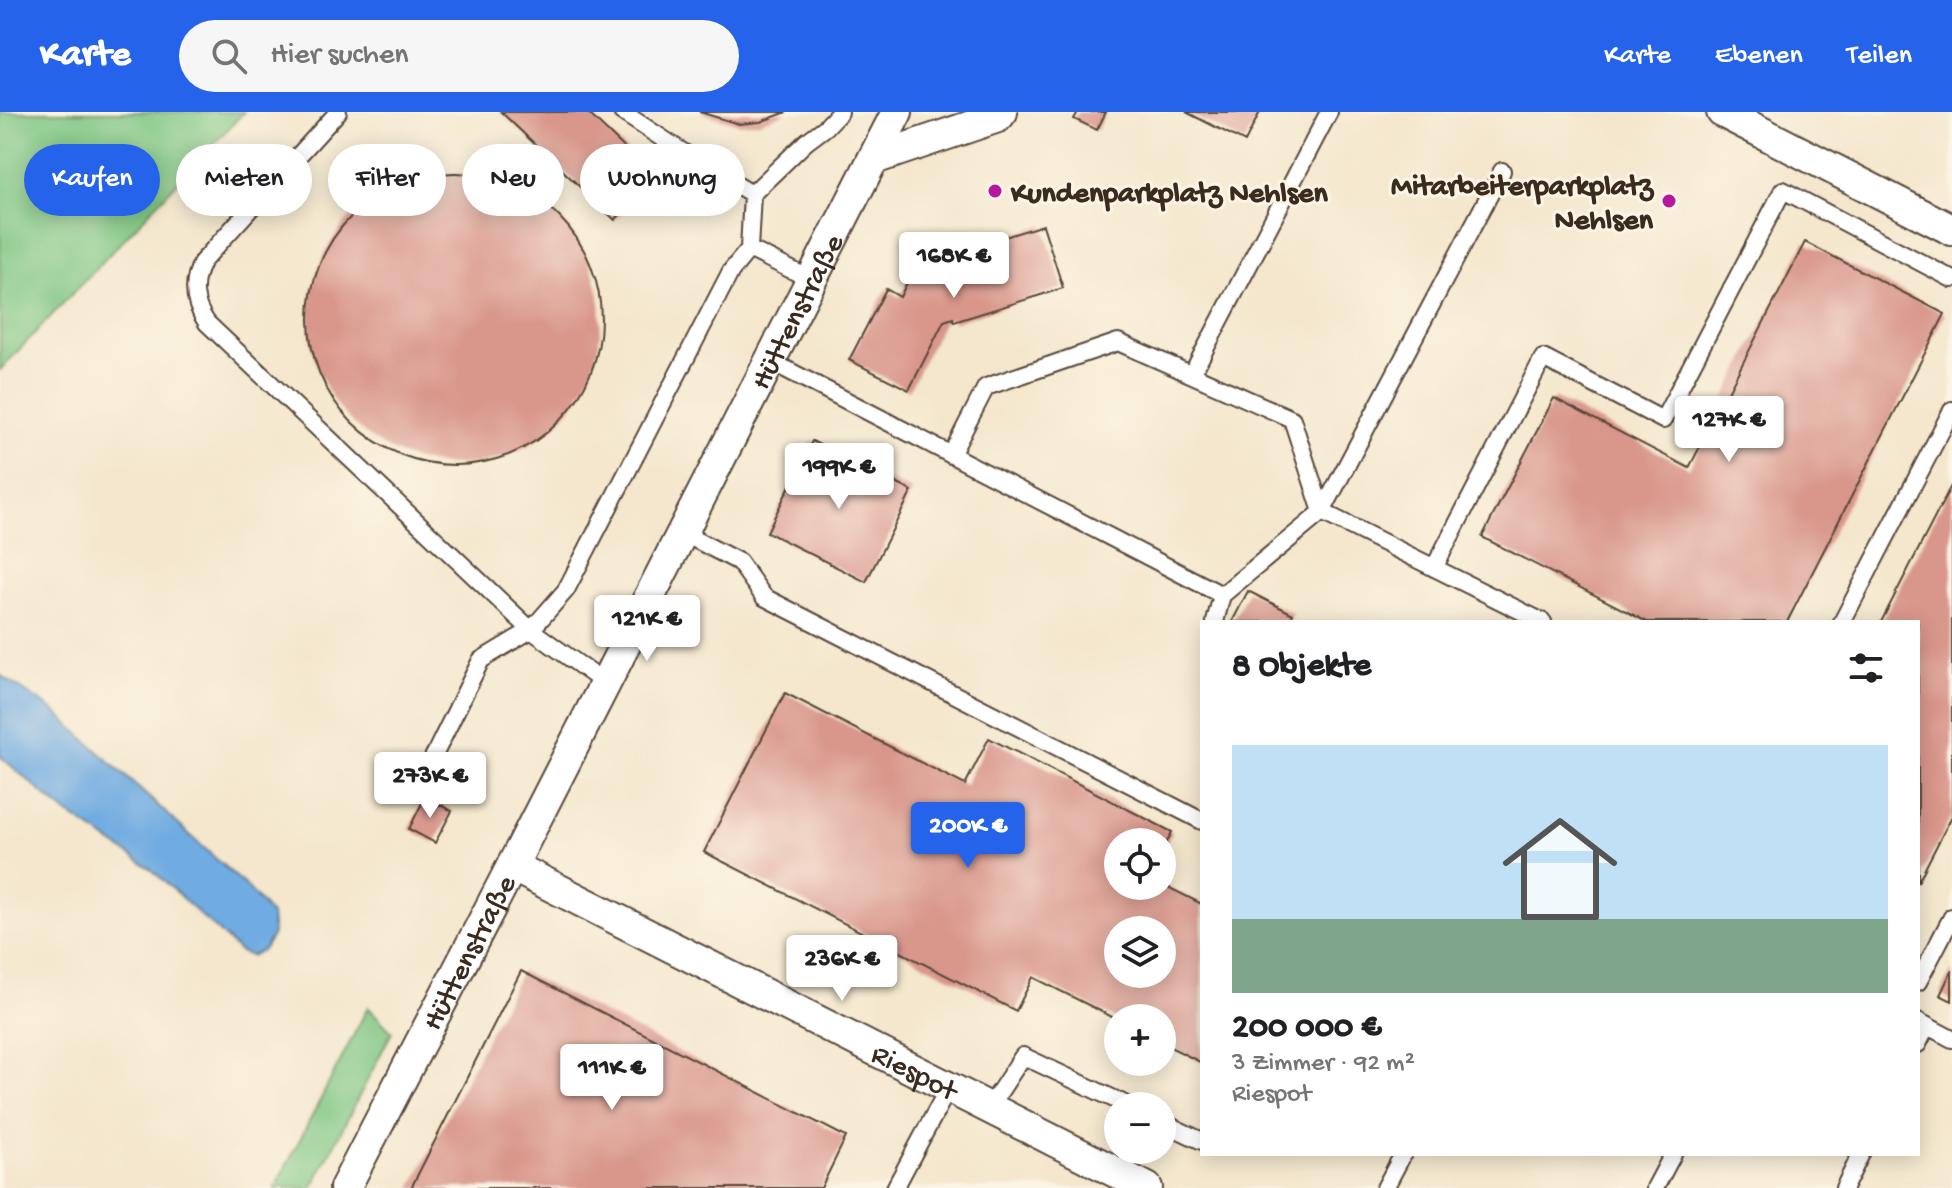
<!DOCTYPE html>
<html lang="de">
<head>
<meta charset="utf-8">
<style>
  :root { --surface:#fff; --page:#f6f6f6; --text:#202124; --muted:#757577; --accent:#2563eb }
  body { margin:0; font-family:"Gochi Hand",sans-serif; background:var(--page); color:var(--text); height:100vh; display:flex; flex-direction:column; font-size:30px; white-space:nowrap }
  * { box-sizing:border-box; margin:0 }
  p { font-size:26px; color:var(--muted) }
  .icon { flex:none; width:44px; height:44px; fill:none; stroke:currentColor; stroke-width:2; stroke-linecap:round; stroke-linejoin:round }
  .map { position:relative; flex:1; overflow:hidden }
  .sheet { position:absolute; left:1200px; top:508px; width:720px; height:536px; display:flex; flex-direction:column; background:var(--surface); border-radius:0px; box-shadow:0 4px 20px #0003 }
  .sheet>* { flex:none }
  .hud { position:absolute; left:24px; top:32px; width:760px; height:72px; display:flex; gap:16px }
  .tools { position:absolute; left:1104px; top:716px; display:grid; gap:16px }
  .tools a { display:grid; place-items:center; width:72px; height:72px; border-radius:50%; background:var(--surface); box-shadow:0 4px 20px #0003; font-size:40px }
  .price { position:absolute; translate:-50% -68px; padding:0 18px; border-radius:8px; background:#fff; color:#222; font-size:26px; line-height:52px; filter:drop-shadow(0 2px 4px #0008) }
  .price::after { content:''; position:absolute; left:50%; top:48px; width:24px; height:18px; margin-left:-12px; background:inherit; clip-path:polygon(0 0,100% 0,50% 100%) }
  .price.active { background:var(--accent); color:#fff }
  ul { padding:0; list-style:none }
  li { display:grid; align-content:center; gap:16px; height:424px; padding:0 32px }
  li span { display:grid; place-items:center; height:248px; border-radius:0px; color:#555 }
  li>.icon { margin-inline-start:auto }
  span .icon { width:144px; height:144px; fill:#fffc; stroke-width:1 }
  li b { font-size:34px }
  h2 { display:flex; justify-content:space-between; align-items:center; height:96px; padding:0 32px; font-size:34px }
  .chip { padding:0 28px; border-radius:36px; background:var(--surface); box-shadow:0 4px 20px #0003; font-size:28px; line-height:72px }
  .chip.active { background:var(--accent); color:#fff }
  header { display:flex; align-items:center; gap:48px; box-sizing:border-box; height:112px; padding:0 40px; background:var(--accent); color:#fff }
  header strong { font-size:38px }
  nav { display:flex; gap:44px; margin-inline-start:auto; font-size:28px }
  .search { width:560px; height:72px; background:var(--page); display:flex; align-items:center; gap:20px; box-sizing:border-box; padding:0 28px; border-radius:44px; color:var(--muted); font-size:30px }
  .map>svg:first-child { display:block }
</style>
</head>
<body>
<header>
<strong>Karte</strong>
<div class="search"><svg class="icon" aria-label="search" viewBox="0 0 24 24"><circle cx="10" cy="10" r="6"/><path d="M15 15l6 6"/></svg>Hier suchen</div>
<nav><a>Karte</a><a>Ebenen</a><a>Teilen</a></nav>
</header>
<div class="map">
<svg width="1952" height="1076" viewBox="0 0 1952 1076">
  <rect width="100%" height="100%" fill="#fcf5e5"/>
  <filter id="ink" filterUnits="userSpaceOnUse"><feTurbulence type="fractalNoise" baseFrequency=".0125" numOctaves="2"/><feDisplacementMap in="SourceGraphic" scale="16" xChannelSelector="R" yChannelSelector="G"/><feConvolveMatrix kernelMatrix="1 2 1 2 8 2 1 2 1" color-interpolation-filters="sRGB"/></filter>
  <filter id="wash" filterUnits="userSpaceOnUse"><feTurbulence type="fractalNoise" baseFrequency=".006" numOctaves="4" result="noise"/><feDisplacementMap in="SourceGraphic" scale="32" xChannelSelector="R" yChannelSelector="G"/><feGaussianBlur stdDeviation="1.8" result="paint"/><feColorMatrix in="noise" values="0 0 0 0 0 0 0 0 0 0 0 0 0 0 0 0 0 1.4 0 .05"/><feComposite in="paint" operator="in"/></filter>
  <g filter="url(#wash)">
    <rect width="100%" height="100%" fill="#f4e7cd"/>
    <path fill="#7ec683" stroke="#5c7850" stroke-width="2" d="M 0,0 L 244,0 L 0,258 Z
      M 368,895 L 392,920 L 312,1076 L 275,1076 Z"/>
    <path fill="#70abe1" stroke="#566a80" stroke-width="2" d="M 0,563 L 53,598 L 249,777 L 271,803 L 273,822 L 263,838 L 251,844 L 240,840 L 151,757 L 61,697 L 0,644 Z"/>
    <g id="blocks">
      <path fill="#d9968b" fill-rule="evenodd" d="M 501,0 L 587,0 L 655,65 L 615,108 Z
        M 699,0 L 787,0 L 760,10 L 739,12 Z
        M 1078,0 L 1106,0 L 1097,18 L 1074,7 Z
        M 1186,0 L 1260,0 L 1245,30 Z
        M309 207a146 146 0 1 1 292 0a146 146 0 1 1-292 0Z
        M 1043,113 L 1063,176 L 954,210 L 953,206 L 944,209 L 909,278 L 849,248 L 886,177 L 900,185 L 912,160 L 939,152 L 938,146 Z
        M 1805,130 L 1945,202 L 1787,510 L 1647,510 L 1482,425 L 1554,286 L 1689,356 Z
        M 812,329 L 912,379 L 866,470 L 767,420 Z
        M 1952,372 L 1952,704 L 1918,770 L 1918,510 L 1881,510 Z
        M 1248,479 L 1293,502 L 1289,510 L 1232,510 Z
        M 785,581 L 965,673 L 989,626 L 1172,720 L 1162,740 L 1162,730 L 1118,730 L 1118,774 L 1162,774 L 1162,772 L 1202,792 L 1202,951 L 1162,931 L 1162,906 L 1118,906 L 1118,908 L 1033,865 L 1016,899 L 704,740 ZM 1118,818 L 1162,818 L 1162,862 L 1118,862 Z
        M 425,685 L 452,699 L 435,731 L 409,717 Z
        M 1952,858 L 1952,889 L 1940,883 Z
        M 521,859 L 846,1025 L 821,1076 L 411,1076 Z"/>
    </g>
  </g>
  <g filter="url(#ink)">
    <use href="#blocks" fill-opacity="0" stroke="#574638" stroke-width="2"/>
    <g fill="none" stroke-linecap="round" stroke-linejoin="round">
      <defs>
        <path id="lane" d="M 338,0 L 202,150 C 191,172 193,191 207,211 L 531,518 L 606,572
          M 622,0 L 695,48 L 752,82 L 806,30 L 826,15 L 840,0
          M 752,82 L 749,137 L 812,168
          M 770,249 L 1222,483 L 1322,400 L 1502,59
          M 1192,262 L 1329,0
          M 951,343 L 986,275 L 1118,230 L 1292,307 L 1322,400 L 1543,510
          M 683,421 L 739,450 L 764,485 L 1202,709
          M 1434,456 L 1543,246 L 1663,308 L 1783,78 L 1952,167
          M 1215,510 L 1222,483
          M 1842,510 L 1952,298
          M 422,668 L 481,548 L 531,518 L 566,478 L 731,159 L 749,137
          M 1918,870 L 1952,805
          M 1918,909 L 1952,927
          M 1918,932 L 1927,914
          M 989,996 L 1023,944 L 1129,994
          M 1162,1010 L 1202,1029
          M 895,1076 L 949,975
          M 1385,1076 L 1403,1042
          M 1655,1076 L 1673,1042
          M 1844,1076 L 1861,1042"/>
        <g id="street">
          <path d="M 1722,0 L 1952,118"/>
          <path d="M 874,47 L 998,5 L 1002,0"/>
          <path id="s1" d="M 512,754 L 1147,1076"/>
          <path id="s2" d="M 345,1076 L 512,754 L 897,0"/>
        </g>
      </defs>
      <use href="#lane" stroke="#574638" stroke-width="20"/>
      <use href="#street" stroke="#574638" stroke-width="34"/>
      <use href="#lane" stroke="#fff" stroke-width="16"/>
      <use href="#street" stroke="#fff" stroke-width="30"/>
    </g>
  </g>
  <g fill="#b5179e" stroke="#fcf5e5" stroke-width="3">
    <circle cx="995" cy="79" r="8"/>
    <circle cx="1669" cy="89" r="8"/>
  </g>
  <g text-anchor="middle" stroke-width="6" stroke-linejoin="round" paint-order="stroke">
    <g font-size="30" font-weight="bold" fill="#3b2a1e" stroke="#fcf5e5" text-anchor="end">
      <text x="1653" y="82">Mitarbeiterparkplatz<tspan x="1653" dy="34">Nehlsen</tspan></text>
      <text x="1011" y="89" text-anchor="start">Kundenparkplatz Nehlsen</text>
    </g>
    <g font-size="30" fill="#3b2a1e" stroke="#fcf5e5">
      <text dy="10" stroke="none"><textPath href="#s2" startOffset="986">Hüttenstraße</textPath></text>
      <text dy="10" stroke="none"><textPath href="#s2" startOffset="266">Hüttenstraße</textPath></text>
      <text dy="10" stroke="none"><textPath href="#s1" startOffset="452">Riespot</textPath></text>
    </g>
  </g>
</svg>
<div class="tools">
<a><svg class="icon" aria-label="locate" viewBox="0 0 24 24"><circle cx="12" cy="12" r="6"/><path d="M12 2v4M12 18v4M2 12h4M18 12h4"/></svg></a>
<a><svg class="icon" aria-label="layers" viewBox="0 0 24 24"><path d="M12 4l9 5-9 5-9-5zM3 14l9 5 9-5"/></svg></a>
<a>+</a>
<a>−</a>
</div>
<b class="price" style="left:954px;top:188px">168K €</b>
<b class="price" style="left:1729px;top:352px">127K €</b>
<b class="price" style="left:839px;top:399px">199K €</b>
<b class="price" style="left:647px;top:551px">121K €</b>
<b class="price" style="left:430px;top:708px">273K €</b>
<b class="price active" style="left:968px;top:758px">200K €</b>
<b class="price" style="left:842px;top:891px">236K €</b>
<b class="price" style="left:612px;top:1000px">111K €</b>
<div class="hud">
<a class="chip active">Kaufen</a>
<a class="chip">Mieten</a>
<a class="chip">Filter</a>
<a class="chip">Neu</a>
<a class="chip">Wohnung</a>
</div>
<section class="sheet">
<h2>8 Objekte<svg class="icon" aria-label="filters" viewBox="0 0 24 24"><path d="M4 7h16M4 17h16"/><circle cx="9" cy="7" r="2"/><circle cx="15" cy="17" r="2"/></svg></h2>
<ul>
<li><span style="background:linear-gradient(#bfe0f5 70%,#7fa58c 0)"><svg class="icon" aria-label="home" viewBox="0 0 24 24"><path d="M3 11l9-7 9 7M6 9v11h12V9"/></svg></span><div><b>200 000 €</b><p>3 Zimmer · 92 m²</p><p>Riespot</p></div></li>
</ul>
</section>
</div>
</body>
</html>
